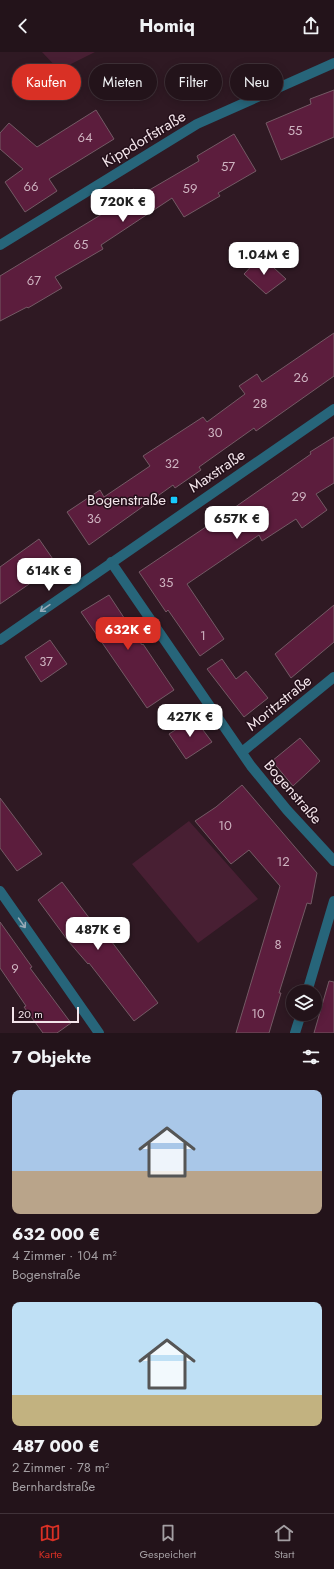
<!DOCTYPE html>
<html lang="de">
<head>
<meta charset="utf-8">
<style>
  :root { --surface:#23131a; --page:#2f2027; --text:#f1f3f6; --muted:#a39ea2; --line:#403239; --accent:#d93025 }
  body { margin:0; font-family:Jost,sans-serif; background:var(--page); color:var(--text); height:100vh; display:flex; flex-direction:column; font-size:15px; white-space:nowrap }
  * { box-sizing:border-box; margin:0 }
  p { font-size:13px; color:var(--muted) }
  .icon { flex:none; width:22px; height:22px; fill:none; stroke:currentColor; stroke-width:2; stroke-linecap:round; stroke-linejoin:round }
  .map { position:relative; height:981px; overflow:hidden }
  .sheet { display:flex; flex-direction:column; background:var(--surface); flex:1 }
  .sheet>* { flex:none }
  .hud { position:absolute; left:12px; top:12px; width:310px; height:36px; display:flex; gap:8px }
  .fabs { position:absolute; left:286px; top:933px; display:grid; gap:8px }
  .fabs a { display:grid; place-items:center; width:36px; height:36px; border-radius:50%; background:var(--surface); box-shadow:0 2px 10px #0003,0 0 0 1px var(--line); font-size:20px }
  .scale { position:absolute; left:12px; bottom:10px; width:67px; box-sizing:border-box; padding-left:4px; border:2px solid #f4e5eb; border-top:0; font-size:11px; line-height:14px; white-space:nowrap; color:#f4e5eb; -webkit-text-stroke:3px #24101a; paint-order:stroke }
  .price { position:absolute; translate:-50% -34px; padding:0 9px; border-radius:8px; background:#fff; color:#222; font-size:13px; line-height:26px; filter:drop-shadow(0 1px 2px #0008) }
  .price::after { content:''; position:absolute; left:50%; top:24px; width:12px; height:9px; margin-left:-6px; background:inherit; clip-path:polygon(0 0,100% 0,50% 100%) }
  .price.on { background:var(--accent); color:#fff }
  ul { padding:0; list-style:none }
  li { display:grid; align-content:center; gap:8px; height:212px; padding:0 12px }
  li span { display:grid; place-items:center; height:124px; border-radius:8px; color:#555 }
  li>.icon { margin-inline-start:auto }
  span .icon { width:72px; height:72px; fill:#fffc; stroke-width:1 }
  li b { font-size:17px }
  h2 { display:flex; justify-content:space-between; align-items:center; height:48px; padding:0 12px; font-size:17px }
  .chip { padding:0 14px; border-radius:18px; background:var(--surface); box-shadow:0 2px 10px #0003,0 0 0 1px var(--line); font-size:14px; line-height:36px }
  .chip.on { background:var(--accent); color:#fff }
  header { display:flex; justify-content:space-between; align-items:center; height:52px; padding:0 12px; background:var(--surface); font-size:18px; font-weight:700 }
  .menu { display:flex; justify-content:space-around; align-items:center; height:56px; border-top:1px solid var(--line); background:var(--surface); font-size:11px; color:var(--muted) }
  .menu a { display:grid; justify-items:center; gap:2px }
  .menu .on { color:var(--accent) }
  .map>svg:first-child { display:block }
</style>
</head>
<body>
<header><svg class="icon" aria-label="back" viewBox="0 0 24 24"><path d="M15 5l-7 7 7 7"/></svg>Homiq<svg class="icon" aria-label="share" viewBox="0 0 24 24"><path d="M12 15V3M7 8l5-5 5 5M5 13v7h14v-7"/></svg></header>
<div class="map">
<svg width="334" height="981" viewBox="0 0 334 981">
  <rect width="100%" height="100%" fill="#2f1923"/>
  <path fill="#481f33" d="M 42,0 L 95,0 L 59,18 Z
    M 189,769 L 258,847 L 198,891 L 132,812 Z"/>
  <path fill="#5c1d3d" stroke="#745a65" d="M 334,38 L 334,85 L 281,108 L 266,71 L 311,52 L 310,47 Z
    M 96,58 L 114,87 L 49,127 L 57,139 L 25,160 L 5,130 L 23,117 L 0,97 L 0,81 L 9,71 L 37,95 Z
    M 234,82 L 256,119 L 218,141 L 220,144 L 184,165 L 172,146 L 101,193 L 103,197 L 55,225 L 62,236 L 28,256 L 27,255 L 0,269 L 0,224 L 112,156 L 110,153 L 134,137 L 139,144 L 199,109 L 197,104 Z
    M 261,204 L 286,227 L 266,242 L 244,222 Z
    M 334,281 L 334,324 L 256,379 L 254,376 L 199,415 L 201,418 L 175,436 L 173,433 L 89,493 L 67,460 L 100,438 L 104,445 L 150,414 L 143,404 L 203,365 L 207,370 L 245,342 L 239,334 L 257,322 L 262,330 Z
    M 334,385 L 334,431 L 316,442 L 327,458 L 302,476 L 296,467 L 262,489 L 259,483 L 187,532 L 224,587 L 200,604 L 168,558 L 166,560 L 139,520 L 231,458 L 311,402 L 310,400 Z
    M 39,487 L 57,513 L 0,552 L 0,515 Z
    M 109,543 L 142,593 L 143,592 L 174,638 L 147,656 L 81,560 Z
    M 334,553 L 334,590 L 291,626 L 275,602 Z
    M 50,588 L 67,612 L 41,630 L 25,605 Z
    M 222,607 L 236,627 L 246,619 L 268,646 L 244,665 L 207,617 Z
    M 194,666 L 212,690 L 186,707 L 169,682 Z
    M 300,686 L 320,709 L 293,734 L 272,709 Z
    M 242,733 L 317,821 L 311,852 L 307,851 L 279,941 L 281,941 L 269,981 L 236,981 L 280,834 L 249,798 L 231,812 L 195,769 L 216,755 Z
    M 0,746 L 42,802 L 17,819 L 0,796 Z
    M 62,830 L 93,871 L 96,869 L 158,951 L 134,969 L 89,911 L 88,912 L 69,890 L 38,848 Z
    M 0,870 L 32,915 L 30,916 L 71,971 L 57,981 L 43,981 L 24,955 L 26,954 L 0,916 Z
    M 329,929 L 334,930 L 334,981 L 314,981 Z"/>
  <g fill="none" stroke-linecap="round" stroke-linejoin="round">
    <path stroke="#27657a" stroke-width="10" d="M 0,193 L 197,72 L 334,11
      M 111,510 L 251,714 L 287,758 L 334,809
      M 0,588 L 334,357
      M 242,700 L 334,625
      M 0,839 L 99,981
      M 307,940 L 334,849
      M 295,981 L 301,962"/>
  </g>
  <defs><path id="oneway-shaft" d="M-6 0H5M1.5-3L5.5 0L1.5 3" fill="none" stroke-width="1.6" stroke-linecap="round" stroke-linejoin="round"/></defs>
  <g stroke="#98abb8">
    <use href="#oneway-shaft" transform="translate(45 556) rotate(145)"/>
    <use href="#oneway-shaft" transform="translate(22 871) rotate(55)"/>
  </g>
  <rect fill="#18cafc" stroke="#24101a" stroke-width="1.5" x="170" y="444" width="8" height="8" rx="2"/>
  <g text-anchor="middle" stroke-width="3" stroke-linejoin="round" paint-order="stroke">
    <g font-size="13" fill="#ceb3c0">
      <text x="295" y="83">55</text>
      <text x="85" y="90">64</text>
      <text x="228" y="119">57</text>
      <text x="31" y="139">66</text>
      <text x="190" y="141">59</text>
      <text x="81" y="197">65</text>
      <text x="34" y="233">67</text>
      <text x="301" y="330">26</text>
      <text x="260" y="356">28</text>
      <text x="215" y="385">30</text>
      <text x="172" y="416">32</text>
      <text x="299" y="449">29</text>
      <text x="94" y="471">36</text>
      <text x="166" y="535">35</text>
      <text x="203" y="588">1</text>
      <text x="46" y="614">37</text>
      <text x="225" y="778">10</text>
      <text x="283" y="814">12</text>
      <text x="278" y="897">8</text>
      <text x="15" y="921">9</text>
      <text x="258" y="966">10</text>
    </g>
    <g font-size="15" fill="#f4e5eb" stroke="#24101a">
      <text transform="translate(144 87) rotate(-31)" y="5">Kippdorfstraße</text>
      <text transform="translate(217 419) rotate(-34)" y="5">Maxstraße</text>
      <text transform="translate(279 651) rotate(-39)" y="5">Moritzstraße</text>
      <text transform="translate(293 740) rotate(49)" y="5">Bogenstraße</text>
    </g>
    <g font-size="15" fill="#f4e5eb" stroke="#24101a" text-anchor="end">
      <text x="166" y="453">Bogenstraße</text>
    </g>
  </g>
</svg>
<div class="fabs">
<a><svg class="icon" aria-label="layers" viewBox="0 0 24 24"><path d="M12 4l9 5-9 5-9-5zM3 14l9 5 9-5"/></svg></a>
</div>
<div class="scale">20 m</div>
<b class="price" style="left:123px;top:171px">720K €</b>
<b class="price" style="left:264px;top:224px">1.04M €</b>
<b class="price" style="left:237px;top:488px">657K €</b>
<b class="price" style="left:49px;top:540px">614K €</b>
<b class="price on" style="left:128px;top:599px">632K €</b>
<b class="price" style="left:190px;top:686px">427K €</b>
<b class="price" style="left:98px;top:899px">487K €</b>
<div class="hud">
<a class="chip on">Kaufen</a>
<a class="chip">Mieten</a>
<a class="chip">Filter</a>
<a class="chip">Neu</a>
</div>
</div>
<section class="sheet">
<h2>7 Objekte<svg class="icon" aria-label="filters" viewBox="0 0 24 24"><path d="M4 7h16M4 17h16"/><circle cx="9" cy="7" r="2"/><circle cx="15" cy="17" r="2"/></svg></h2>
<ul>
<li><span style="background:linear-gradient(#a9c7e8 65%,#b9a48a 0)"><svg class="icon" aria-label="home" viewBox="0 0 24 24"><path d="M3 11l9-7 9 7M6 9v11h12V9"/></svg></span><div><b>632 000 €</b><p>4 Zimmer · 104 m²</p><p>Bogenstraße</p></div></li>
<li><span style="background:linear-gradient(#bfe0f5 75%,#c2b280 0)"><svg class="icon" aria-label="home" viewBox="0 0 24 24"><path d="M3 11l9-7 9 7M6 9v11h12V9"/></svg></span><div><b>487 000 €</b><p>2 Zimmer · 78 m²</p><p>Bernhardstraße</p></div></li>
</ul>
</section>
<nav class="menu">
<a class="on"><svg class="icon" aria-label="map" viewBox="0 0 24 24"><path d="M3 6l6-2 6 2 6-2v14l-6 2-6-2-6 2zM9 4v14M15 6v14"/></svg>Karte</a>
<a><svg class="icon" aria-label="saved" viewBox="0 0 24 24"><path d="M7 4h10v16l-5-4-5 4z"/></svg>Gespeichert</a>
<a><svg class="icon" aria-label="home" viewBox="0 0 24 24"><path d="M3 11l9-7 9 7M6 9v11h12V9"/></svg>Start</a>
</nav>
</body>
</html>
